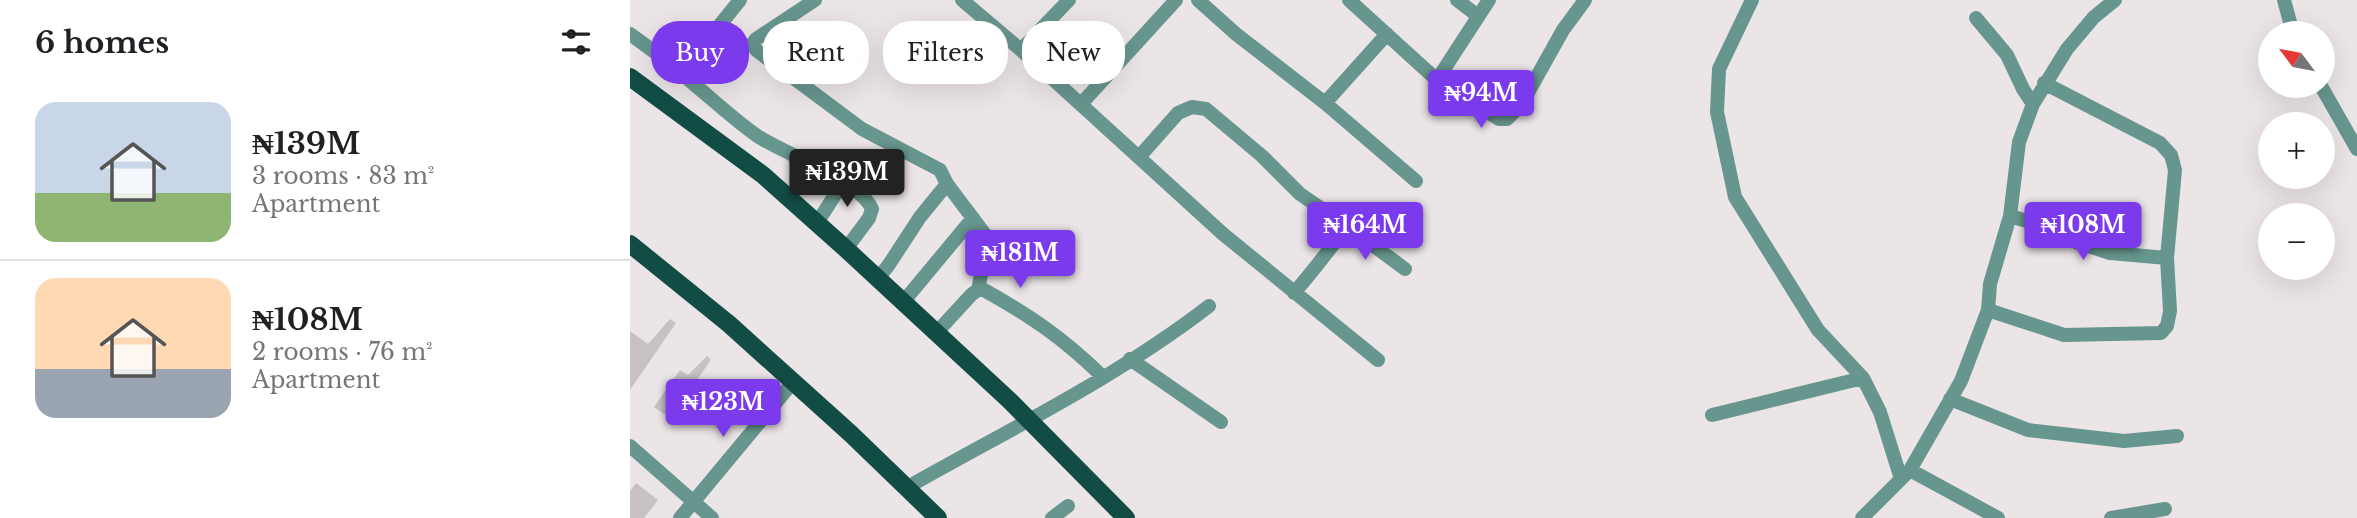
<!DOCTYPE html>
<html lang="en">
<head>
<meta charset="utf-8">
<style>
  :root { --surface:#fff; --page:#f6f6f6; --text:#202124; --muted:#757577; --line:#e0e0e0; --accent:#7c3aed }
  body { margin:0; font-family:"Libre Baskerville",serif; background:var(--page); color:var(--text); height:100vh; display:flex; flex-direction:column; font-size:26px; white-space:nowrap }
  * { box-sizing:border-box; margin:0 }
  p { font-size:23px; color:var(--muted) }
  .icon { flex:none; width:38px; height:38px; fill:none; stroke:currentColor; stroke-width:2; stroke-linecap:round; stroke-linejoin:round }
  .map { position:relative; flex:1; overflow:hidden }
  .side { display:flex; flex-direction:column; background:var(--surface); width:630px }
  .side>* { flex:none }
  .banner { position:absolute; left:21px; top:21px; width:665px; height:63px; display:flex; gap:14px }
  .needle { width:46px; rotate:302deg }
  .fabs { position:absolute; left:1628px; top:21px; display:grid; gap:14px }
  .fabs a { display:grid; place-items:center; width:77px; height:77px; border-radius:50%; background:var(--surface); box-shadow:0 7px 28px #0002; font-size:35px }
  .price { position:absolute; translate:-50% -60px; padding:0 16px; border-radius:7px; background:var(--accent); color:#fff; font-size:23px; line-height:46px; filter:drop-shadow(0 2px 4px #0008) }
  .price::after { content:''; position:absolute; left:50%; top:42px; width:21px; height:16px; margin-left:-10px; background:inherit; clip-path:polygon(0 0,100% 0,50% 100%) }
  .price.selected { background:#222; color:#fff }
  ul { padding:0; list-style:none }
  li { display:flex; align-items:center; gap:21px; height:175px; padding:0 35px }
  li+li { border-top:2px solid var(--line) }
  li span { display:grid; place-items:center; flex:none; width:196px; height:140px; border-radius:21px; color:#555 }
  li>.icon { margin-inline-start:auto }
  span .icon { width:84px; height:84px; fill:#fffc; stroke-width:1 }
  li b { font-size:30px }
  h2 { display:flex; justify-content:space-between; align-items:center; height:84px; padding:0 35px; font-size:30px }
  .pill { padding:0 24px; border-radius:28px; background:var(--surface); box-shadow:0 7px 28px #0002; font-size:24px; line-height:63px }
  .pill.selected { background:var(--accent); color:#fff }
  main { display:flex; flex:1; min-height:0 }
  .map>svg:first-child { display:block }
</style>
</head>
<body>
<main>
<section class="side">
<h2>6 homes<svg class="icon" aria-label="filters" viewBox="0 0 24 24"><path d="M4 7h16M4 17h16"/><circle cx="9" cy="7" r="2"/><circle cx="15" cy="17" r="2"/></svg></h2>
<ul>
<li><span style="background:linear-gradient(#c9d6e8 65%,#8fb573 0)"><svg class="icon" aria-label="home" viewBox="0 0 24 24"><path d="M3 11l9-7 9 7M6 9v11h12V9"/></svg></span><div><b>₦139M</b><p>3 rooms · 83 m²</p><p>Apartment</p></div></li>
<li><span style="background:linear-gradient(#ffd9b3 65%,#9aa5b1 0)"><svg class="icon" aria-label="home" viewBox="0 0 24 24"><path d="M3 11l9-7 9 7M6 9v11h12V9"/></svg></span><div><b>₦108M</b><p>2 rooms · 76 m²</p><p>Apartment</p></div></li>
</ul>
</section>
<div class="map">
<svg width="1727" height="518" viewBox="0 0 1727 518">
  <rect width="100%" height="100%" fill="#ece5e7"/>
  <path fill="#c7c1c3" d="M 40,319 L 46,323 L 0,390 L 0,331 L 18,344 Z
    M 77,356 L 81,360 L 40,418 L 24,407 L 50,370 L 58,375 Z
    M 6,483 L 28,500 L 14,518 L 0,518 L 0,491 Z"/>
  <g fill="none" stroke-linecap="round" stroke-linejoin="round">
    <path stroke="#67968e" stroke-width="14" d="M 185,0 L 126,39 L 123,43 L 126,50 L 232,129 L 310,170 L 317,184 L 357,237 L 364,253 L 351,275 L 348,290
      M 332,0 L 391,50 L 593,234 L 748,360
      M 568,0 L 606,34 L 695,103 L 786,181
      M 719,0 L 807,80 L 869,119 L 877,119 L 891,105 L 933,30 L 955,0
      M 827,0 L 848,16
      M 1122,0 L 1089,69 L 1087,112 L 1105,197 L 1188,330 L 1233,378 L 1250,412 L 1271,479
      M 1654,0 L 1663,33
      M 1346,18 L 1377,55 L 1393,89 L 1403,104
      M 0,34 L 52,72 L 110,0
      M 391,50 L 439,0
      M 52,72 L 59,80 C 81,98 102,118 126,135 C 153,154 229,179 242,209 L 239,218 L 216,249
      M 807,80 L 859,0
      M 1691,86 L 1727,149
      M 695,103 L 757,34
      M 451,104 L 546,0
      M 509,157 L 548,113 L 562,107 L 576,109 L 632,156 L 670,194 L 717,226 C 700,249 683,271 664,293
      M 1380,216 L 1417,227 L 1446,242 L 1480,253 L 1537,258
      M 187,223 L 210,187 L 210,182
      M 717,226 L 775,269
      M 248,278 L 258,266 L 290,217 L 317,184
      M 274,301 L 343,218
      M 1358,310 L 1434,335 L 1531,333 L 1537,326 L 1540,311 L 1537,258 L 1545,170 L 1541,155 L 1530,143 L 1414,83
      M 307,332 L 342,294 L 348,290 L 354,290 C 401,316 434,339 472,376
      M 500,359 L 591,422
      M 1320,399 L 1398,430 L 1494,441 L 1547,436
      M 1082,415 L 1233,378
      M 0,446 L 82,518
      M 1280,470 L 1368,518
      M 276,488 C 378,430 486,378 579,306
      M 50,518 L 163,382
      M 422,518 L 438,506
      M 1232,518 L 1280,470 L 1331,381 L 1358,310 L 1360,284 L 1380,216 L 1389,142 L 1403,104 L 1437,49 L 1464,17 L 1485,0
      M 1481,518 L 1535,509"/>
    <path stroke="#124d45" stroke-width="18" d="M 0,77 L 133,175 L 216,249 L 379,400 L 496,518
      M 0,244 L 99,324 L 221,434 L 308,518"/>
  </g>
</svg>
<div class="fabs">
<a><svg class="needle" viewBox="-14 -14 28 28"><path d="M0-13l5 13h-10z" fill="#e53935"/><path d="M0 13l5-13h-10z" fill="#757577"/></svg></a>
<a>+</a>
<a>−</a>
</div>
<b class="price" style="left:851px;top:130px">₦94M</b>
<b class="price selected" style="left:217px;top:209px">₦139M</b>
<b class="price" style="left:735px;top:262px">₦164M</b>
<b class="price" style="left:1453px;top:262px">₦108M</b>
<b class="price" style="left:390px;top:290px">₦181M</b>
<b class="price" style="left:93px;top:439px">₦123M</b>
<div class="banner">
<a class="pill selected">Buy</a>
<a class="pill">Rent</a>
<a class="pill">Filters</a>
<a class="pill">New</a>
</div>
</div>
</main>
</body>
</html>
